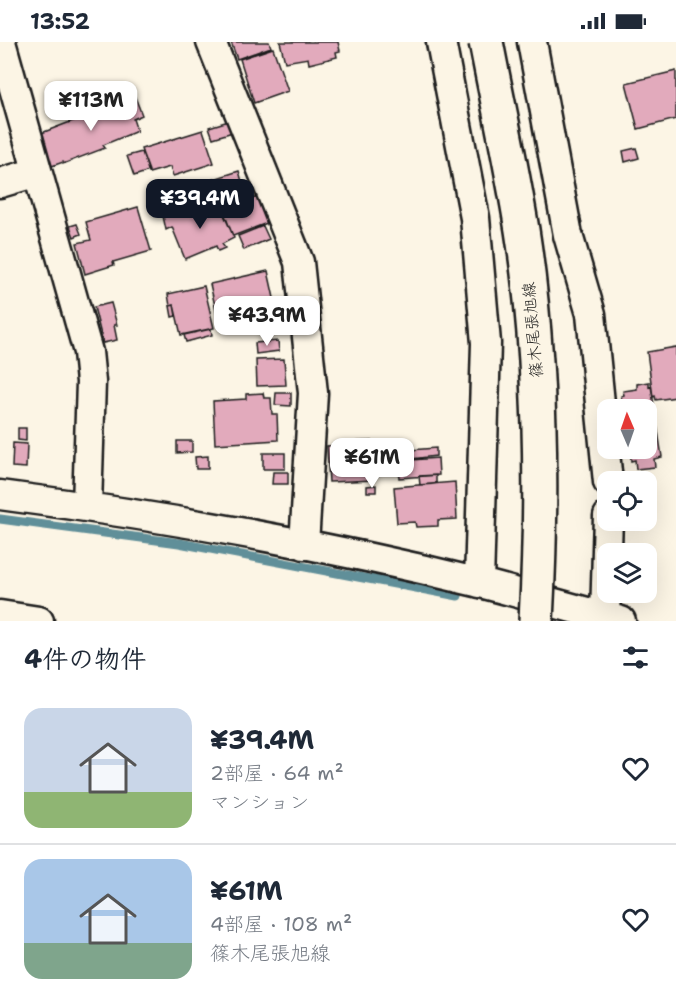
<!DOCTYPE html>
<html lang="ja">
<head>
<meta charset="utf-8">
<style>
  :root { --surface:#fff; --page:#f6f6f7; --text:#1f2937; --muted:#747a83; --line:#e0e1e3; --accent:#111827 }
  body { margin:0; font-family:"Shantell Sans","Klee One",sans-serif; background:var(--page); color:var(--text); height:100vh; display:flex; flex-direction:column; font-size:22px; white-space:nowrap }
  * { box-sizing:border-box; margin:0 }
  p { font-size:20px; color:var(--muted) }
  .icon { flex:none; width:33px; height:33px; fill:none; stroke:currentColor; stroke-width:2; stroke-linecap:round; stroke-linejoin:round }
  .map { position:relative; height:579px; overflow:hidden }
  .drawer { display:flex; flex-direction:column; background:var(--surface); flex:1 }
  .drawer>* { flex:none }
  .needle { width:39px; rotate:358deg }
  .buttons { position:absolute; left:597px; top:357px; display:grid; gap:12px }
  .buttons a { display:grid; place-items:center; width:60px; height:60px; border-radius:12px; background:var(--surface); box-shadow:0 6px 24px #0002; font-size:30px }
  .price { position:absolute; translate:-50% -51px; padding:0 14px; border-radius:12px; background:#fff; color:#222; font-size:20px; line-height:39px; filter:drop-shadow(0 2px 3px #0008) }
  .price::after { content:''; position:absolute; left:50%; top:36px; width:18px; height:14px; margin-left:-9px; background:inherit; clip-path:polygon(0 0,100% 0,50% 100%) }
  .price.active { background:var(--accent); color:#fff }
  ul { padding:0; list-style:none }
  li { display:flex; align-items:center; gap:18px; height:150px; padding:0 24px }
  li+li { border-top:2px solid var(--line) }
  li span { display:grid; place-items:center; flex:none; width:168px; height:120px; border-radius:18px; color:#555 }
  li>.icon { margin-inline-start:auto }
  span .icon { width:72px; height:72px; fill:#fffc; stroke-width:1 }
  li b { font-size:26px }
  h2 { display:flex; justify-content:space-between; align-items:center; height:72px; padding:0 24px; font-size:26px }
  .status { display:flex; justify-content:space-between; align-items:center; height:42px; padding:0 30px; background:var(--surface); direction:ltr }
  .status svg { height:16px; fill:currentColor }
  .map>svg:first-child { display:block }
</style>
</head>
<body>
<div class="status"><b>13:52</b><svg viewBox="0 0 49 12"><path d="M0 12V9h3v3zM5 12V6h3v6zM10 12V3h3v9zM15 12V0h3v12zM26 1h20v11H26zM47 4h2v5h-2z"/></svg></div>
<div class="map">
<svg width="676" height="579" viewBox="0 0 676 579">
  <rect width="100%" height="100%" fill="#fcf5e5"/>
  <filter id="ink" filterUnits="userSpaceOnUse"><feTurbulence type="fractalNoise" baseFrequency=".0167" numOctaves="2"/><feDisplacementMap in="SourceGraphic" scale="12" xChannelSelector="R" yChannelSelector="G"/><feConvolveMatrix kernelMatrix="1 2 1 2 8 2 1 2 1" color-interpolation-filters="sRGB"/></filter>
  <g filter="url(#ink)">
    <g fill="none" stroke-linecap="round" stroke-linejoin="round">
      <path stroke="#608f99" stroke-width="9" d="M 0,477 L 179,501 L 458,554"/>
    </g>
    <path fill="#e2aabc" stroke="#1c1c1c" stroke-width="1.5" d="M 231,0 L 269,0 L 271,5 L 237,17 Z
      M 280,0 L 338,0 L 340,9 L 336,10 L 337,15 L 309,22 L 308,16 L 285,20 Z
      M 273,6 L 288,49 L 254,61 L 240,17 Z
      M 676,29 L 676,77 L 638,87 L 626,41 Z
      M 135,55 L 142,73 L 133,77 L 137,89 L 103,103 L 105,106 L 63,122 L 63,120 L 52,124 L 39,92 Z
      M 232,78 L 236,89 L 213,96 L 209,85 Z
      M 203,88 L 214,121 L 173,134 L 170,125 L 149,131 L 141,107 Z
      M 636,106 L 639,116 L 625,120 L 623,109 Z
      M 142,110 L 149,129 L 134,134 L 127,114 Z
      M 239,129 L 243,143 L 191,160 L 186,146 Z
      M 257,155 L 267,181 L 233,194 L 223,168 Z
      M 219,161 L 234,196 L 222,202 L 225,206 L 218,209 L 216,204 L 185,217 L 172,185 L 166,188 L 163,174 L 189,168 L 191,173 Z
      M 138,165 L 151,209 L 113,220 L 114,223 L 85,232 L 77,201 L 91,198 L 86,180 Z
      M 77,182 L 81,192 L 74,195 L 70,184 Z
      M 263,184 L 269,197 L 244,208 L 238,194 Z
      M 268,229 L 278,274 L 220,286 L 210,242 Z
      M 204,244 L 214,286 L 181,293 L 174,263 L 170,264 L 168,252 Z
      M 111,261 L 117,283 L 114,283 L 117,298 L 103,301 L 94,265 Z
      M 174,263 L 176,274 L 172,275 L 170,264 Z
      M 211,287 L 212,293 L 186,300 L 184,293 Z
      M 278,299 L 279,309 L 256,312 L 255,301 Z
      M 676,305 L 676,355 L 656,358 L 655,354 L 653,355 L 647,310 Z
      M 284,317 L 286,343 L 257,344 L 256,318 Z
      M 649,340 L 649,345 L 651,344 L 662,415 L 654,417 L 655,425 L 636,427 L 635,418 L 631,419 L 630,406 L 646,406 L 646,368 L 624,368 L 621,354 L 624,353 L 623,349 L 637,347 L 637,342 Z
      M 263,351 L 264,356 L 271,356 L 272,372 L 277,372 L 278,398 L 215,402 L 213,359 L 246,357 L 246,352 Z
      M 276,351 L 291,351 L 291,364 L 275,363 Z
      M 18,386 L 26,386 L 26,399 L 18,398 Z
      M 177,399 L 192,399 L 192,410 L 177,411 Z
      M 372,399 L 374,438 L 329,440 L 327,404 L 344,403 L 344,400 Z
      M 13,401 L 27,402 L 26,426 L 12,425 Z
      M 436,406 L 436,414 L 411,417 L 410,408 Z
      M 263,411 L 285,411 L 285,427 L 263,427 Z
      M 208,414 L 208,427 L 196,427 L 195,415 Z
      M 438,416 L 439,433 L 399,436 L 398,419 Z
      M 273,430 L 288,430 L 288,442 L 272,442 Z
      M 436,433 L 436,442 L 420,443 L 419,434 Z
      M 455,440 L 457,477 L 438,478 L 438,484 L 416,485 L 415,480 L 397,481 L 394,445 Z
      M 376,443 L 376,450 L 367,450 L 367,444 Z"/>
    <g fill="none" stroke-linecap="round" stroke-linejoin="round">
      <defs>
        <path id="street" d="M 1,0 L 88,310 L 91,340 L 87,464
          M 211,0 L 299,220 L 313,351 L 304,503
          M 441,0 L 475,176 L 486,301 L 479,541
          M 532,0 L 568,193 L 591,272 L 608,440
          M 0,141 L 37,130
          M 0,453 C 161,474 322,502 480,541 C 527,553 574,567 621,579
          M 0,573 L 39,579
          M 605,575 L 608,474"/>
      </defs>
      <use href="#street" stroke="#1c1c1c" stroke-width="33"/>
      <use href="#street" stroke="#fcf5e5" stroke-width="28"/>
      <defs>
        <path id="secondary-bridge" d="M 486,0 C 498,63 512,125 522,188 C 542,317 543,449 536,579"/>
      </defs>
      <use href="#secondary-bridge" stroke="#1c1c1c" stroke-width="38" stroke-linecap="butt"/>
      <use href="#secondary-bridge" stroke="#fcf5e5" stroke-width="33"/>
    </g>
  </g>
  <g text-anchor="middle" stroke-width="4.5" stroke-linejoin="round" paint-order="stroke">
    <g font-size="16" fill="#1c1c1c" stroke="#fcf5e5">
      <text transform="translate(532 288) rotate(-95)" y="6">篠木尾張旭線</text>
    </g>
  </g>
</svg>
<div class="buttons">
<a><svg class="needle" viewBox="-14 -14 28 28"><path d="M0-13l5 13h-10z" fill="#e53935"/><path d="M0 13l5-13h-10z" fill="#747a83"/></svg></a>
<a><svg class="icon" aria-label="locate" viewBox="0 0 24 24"><circle cx="12" cy="12" r="6"/><path d="M12 2v4M12 18v4M2 12h4M18 12h4"/></svg></a>
<a><svg class="icon" aria-label="layers" viewBox="0 0 24 24"><path d="M12 4l9 5-9 5-9-5zM3 14l9 5 9-5"/></svg></a>
</div>
<b class="price" style="left:91px;top:90px">¥113M</b>
<b class="price active" style="left:200px;top:188px">¥39.4M</b>
<b class="price" style="left:267px;top:305px">¥43.9M</b>
<b class="price" style="left:372px;top:447px">¥61M</b>
</div>
<section class="drawer">
<h2>4件の物件<svg class="icon" aria-label="filters" viewBox="0 0 24 24"><path d="M4 7h16M4 17h16"/><circle cx="9" cy="7" r="2"/><circle cx="15" cy="17" r="2"/></svg></h2>
<ul>
<li><span style="background:linear-gradient(#c9d6e8 70%,#8fb573 0)"><svg class="icon" aria-label="home" viewBox="0 0 24 24"><path d="M3 11l9-7 9 7M6 9v11h12V9"/></svg></span><div><b>¥39.4M</b><p>2部屋 · 64 m²</p><p>マンション</p></div><svg class="icon" aria-label="heart" viewBox="0 0 24 24"><path d="M12 20l-8-8c-3-5 5-10 8-4 3-6 11-1 8 4z"/></svg></li>
<li><span style="background:linear-gradient(#a9c7e8 70%,#7fa58c 0)"><svg class="icon" aria-label="home" viewBox="0 0 24 24"><path d="M3 11l9-7 9 7M6 9v11h12V9"/></svg></span><div><b>¥61M</b><p>4部屋 · 108 m²</p><p>篠木尾張旭線</p></div><svg class="icon" aria-label="heart" viewBox="0 0 24 24"><path d="M12 20l-8-8c-3-5 5-10 8-4 3-6 11-1 8 4z"/></svg></li>
</ul>
</section>
</body>
</html>
